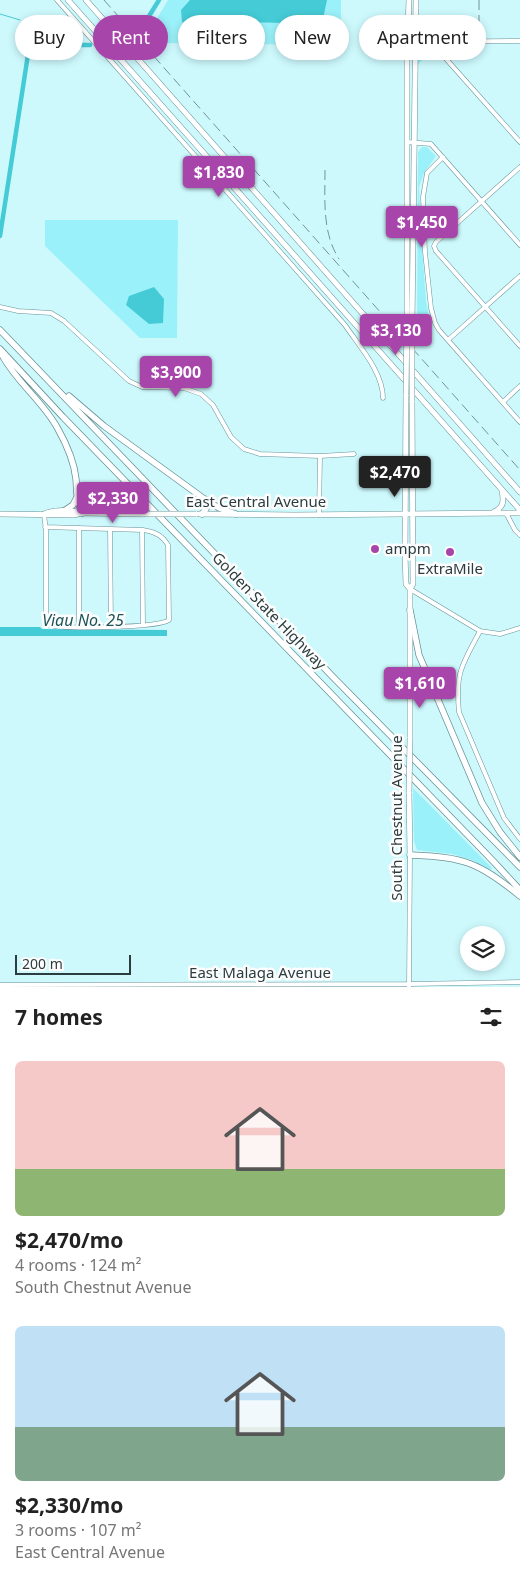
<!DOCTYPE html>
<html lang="en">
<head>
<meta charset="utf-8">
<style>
  :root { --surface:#fff; --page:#f6f6f6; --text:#222; --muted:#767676; --accent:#a845ab }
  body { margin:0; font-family:"Noto Sans",sans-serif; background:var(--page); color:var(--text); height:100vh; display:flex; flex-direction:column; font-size:19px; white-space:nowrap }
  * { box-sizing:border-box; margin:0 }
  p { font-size:16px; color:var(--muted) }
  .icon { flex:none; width:28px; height:28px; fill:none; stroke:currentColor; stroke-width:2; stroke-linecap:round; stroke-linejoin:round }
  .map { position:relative; height:987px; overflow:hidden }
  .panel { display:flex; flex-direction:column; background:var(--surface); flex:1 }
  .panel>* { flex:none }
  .top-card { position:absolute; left:15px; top:15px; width:490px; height:45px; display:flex; gap:10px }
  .buttons { position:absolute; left:460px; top:926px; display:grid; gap:10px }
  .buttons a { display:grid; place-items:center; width:45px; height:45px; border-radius:50%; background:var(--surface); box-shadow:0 2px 8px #0003; font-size:25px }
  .scale { position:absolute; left:15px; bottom:12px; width:116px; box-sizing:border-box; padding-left:5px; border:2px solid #2c3d3f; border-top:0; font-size:14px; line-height:18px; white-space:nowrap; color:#2c3d3f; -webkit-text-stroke:4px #fdfdfd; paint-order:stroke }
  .price { position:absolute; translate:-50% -42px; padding:0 11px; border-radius:5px; background:var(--accent); color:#fff; font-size:16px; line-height:32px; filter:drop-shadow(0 1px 2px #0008) }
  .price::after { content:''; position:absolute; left:50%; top:30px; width:15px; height:11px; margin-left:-8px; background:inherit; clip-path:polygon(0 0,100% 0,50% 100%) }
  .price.selected { background:#222; color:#fff }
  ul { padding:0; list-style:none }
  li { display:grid; align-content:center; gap:10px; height:265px; padding:0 15px }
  li span { display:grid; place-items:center; height:155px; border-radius:8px; color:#555 }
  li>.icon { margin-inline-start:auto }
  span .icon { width:90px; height:90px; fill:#fffc; stroke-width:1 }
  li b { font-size:21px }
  h2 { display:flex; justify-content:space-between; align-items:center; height:60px; padding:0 15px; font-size:21px }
  .tag { padding:0 18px; border-radius:22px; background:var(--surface); box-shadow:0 2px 8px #0003; font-size:18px; line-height:45px }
  .tag.selected { background:var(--accent); color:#fff }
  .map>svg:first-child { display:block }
</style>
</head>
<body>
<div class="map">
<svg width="520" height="987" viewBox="0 0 520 987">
  <rect width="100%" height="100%" fill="#cdf9fd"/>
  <path fill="#9bf1f9" d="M 168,0 L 341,0 L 341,45 L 155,43 L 147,35 Z
    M 423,46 L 429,47 L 433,51 L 418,64 L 418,51 Z
    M 422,147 L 427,147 L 436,156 L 424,173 L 419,187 L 421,232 L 426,301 L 431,325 L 417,337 L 418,152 Z
    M 45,220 L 178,220 L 177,338 L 140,338 L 45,246 Z
    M 413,788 L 492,868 L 490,870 L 472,860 L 452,854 L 417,850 L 414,841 Z"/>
  <path fill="#45cbd6" d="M 190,0 L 327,0 L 321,28 L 304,29 L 287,23 L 246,22 L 201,27 L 182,22 L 181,10 Z
    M 154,287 L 164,299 L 163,323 L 149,324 L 126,305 L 129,296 Z
    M 0,627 L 40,627 L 42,629 L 167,630 L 167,636 L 0,636 Z"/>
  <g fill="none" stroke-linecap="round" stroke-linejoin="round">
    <path stroke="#45cbd6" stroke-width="1" d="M 0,14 L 20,20
      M 31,30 L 33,33"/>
    <path stroke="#45cbd6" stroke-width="4.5" d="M 138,34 L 159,0
      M 127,39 L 135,37
      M 0,236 L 31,35 L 33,33 L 39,33 L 70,45 L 90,45"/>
    <defs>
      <path id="minor" d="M 57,0 L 345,325 C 359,346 383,372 383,398
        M 407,42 L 520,41
        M 436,42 L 439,51 L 520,142
        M 407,142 L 431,144 L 520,245
        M 443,157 L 427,173 L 423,197 L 425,252 L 431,308 L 435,323 L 439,330 L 520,422
        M 520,167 L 436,242 L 434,246 L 436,251 L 520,346
        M 0,307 L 18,311 L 51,313 L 64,321 L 129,381 L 142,387 L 184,388 L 201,394 L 213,405 L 231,437 L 244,449 L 260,454 L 320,456 L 354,454
        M 448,340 L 520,276
        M 503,402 L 520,386
        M 506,513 L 515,530 L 520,535
        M 44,514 L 46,531 L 46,619 L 49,625 C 64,629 158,628 169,620 L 168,545 C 162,535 155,532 143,530 L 45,527
        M 319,515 L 320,456
        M 110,529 L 111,627
        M 142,530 L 143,625
        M 410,589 L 480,631 L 500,634 L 520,628
        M 79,627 L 79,528
        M 480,631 C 462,665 455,673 459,712 L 504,818 L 520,839
        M 0,985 L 409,984 L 520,982
        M 409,987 L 410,855"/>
      <path id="major" d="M 68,0 L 520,510
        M 86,0 L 520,492
        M 407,317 L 407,57 L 409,0
        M 412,324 L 416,0
        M 406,395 L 405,555 L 406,584 L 410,589
        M 494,512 C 504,507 504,501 502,491
        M 0,514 L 74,515 L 82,513
        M 44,514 C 55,509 71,510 83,513 L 143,514
        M 199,514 L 294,515 L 520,513
        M 410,738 L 410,589 L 413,584 L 412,401
        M 409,792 L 410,855"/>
      <path id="highway" d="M 0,330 L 333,677 L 520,867
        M 0,349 L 63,417 L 494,862 L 520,890
        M 2,355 C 17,383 43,401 58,429 C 67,445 74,461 76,479 C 77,492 76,502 83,513
        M 69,396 L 104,426 L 203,498 L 219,508 L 236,514
        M 64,511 L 73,505 L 77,497
        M 202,514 L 206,509 L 206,503 L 203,499
        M 410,610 L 419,655 L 482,803 L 500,832 L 520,857
        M 410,679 C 416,673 423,675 428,681
        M 410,855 C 464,857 478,862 520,896"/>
    </defs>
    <use href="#minor" stroke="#699296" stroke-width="5"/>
    <use href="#major" stroke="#699296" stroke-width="6"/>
    <use href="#highway" stroke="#699296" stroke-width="7"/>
    <use href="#minor" stroke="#fff" stroke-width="4"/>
    <use href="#major" stroke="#fff" stroke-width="5"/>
    <use href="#highway" stroke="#fff" stroke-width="5.5"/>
    <path stroke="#759295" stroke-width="1" stroke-dasharray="10 5" stroke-linecap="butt" d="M 104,0 L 520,470
      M 479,0 L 479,30
      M 325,170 C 325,201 322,232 339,259"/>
    <defs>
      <path id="major-bridge" d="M 412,324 L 412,401
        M 406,395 L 407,317
        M 143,514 L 196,514
        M 409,792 L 410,738"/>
    </defs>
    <use href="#major-bridge" stroke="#699296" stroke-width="6" stroke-linecap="butt"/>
    <use href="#major-bridge" stroke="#fff" stroke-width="5"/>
  </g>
  <g fill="#a845ab" stroke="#fdfdfd" stroke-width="2">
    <circle cx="375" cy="549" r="5"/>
    <circle cx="450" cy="552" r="5"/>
  </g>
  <g text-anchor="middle" stroke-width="5" stroke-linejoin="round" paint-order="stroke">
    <g font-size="15" fill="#2c3d3f" stroke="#fdfdfd">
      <text x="256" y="507">East Central Avenue</text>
      <text transform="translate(269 611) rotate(46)" y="5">Golden State Highway</text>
      <text transform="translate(397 818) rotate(-90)" y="5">South Chestnut Avenue</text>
      <text x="260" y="978">East Malaga Avenue</text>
    </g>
    <g font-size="15" fill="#2c3d3f" stroke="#fdfdfd" text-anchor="start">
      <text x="385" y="554">ampm</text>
      <text x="450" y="574" text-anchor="middle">ExtraMile</text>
    </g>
    <g font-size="16" font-style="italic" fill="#1c5459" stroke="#fdfdfd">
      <text x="83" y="626">Viau No. 25</text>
    </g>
  </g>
</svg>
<div class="buttons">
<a><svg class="icon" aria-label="layers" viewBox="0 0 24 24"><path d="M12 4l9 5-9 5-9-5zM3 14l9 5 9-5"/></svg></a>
</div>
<div class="scale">200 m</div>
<b class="price" style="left:219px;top:198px">$1,830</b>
<b class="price" style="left:422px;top:248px">$1,450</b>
<b class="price" style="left:396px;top:356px">$3,130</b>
<b class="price" style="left:176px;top:398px">$3,900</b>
<b class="price selected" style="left:395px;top:498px">$2,470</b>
<b class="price" style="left:113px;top:524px">$2,330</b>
<b class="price" style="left:420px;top:709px">$1,610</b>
<div class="top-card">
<a class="tag">Buy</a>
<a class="tag selected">Rent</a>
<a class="tag">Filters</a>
<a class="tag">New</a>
<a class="tag">Apartment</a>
</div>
</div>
<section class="panel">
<h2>7 homes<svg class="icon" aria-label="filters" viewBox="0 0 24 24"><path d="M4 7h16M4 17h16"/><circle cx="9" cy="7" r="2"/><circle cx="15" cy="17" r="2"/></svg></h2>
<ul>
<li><span style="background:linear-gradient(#f6c9c9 70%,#8fb573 0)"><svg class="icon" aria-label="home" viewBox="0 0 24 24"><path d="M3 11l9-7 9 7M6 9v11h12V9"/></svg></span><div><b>$2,470/mo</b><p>4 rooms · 124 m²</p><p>South Chestnut Avenue</p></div></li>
<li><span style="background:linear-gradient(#bfe0f5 65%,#7fa58c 0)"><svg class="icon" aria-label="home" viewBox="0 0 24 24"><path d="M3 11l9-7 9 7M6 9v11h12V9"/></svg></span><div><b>$2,330/mo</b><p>3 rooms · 107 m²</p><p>East Central Avenue</p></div></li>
</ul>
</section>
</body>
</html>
